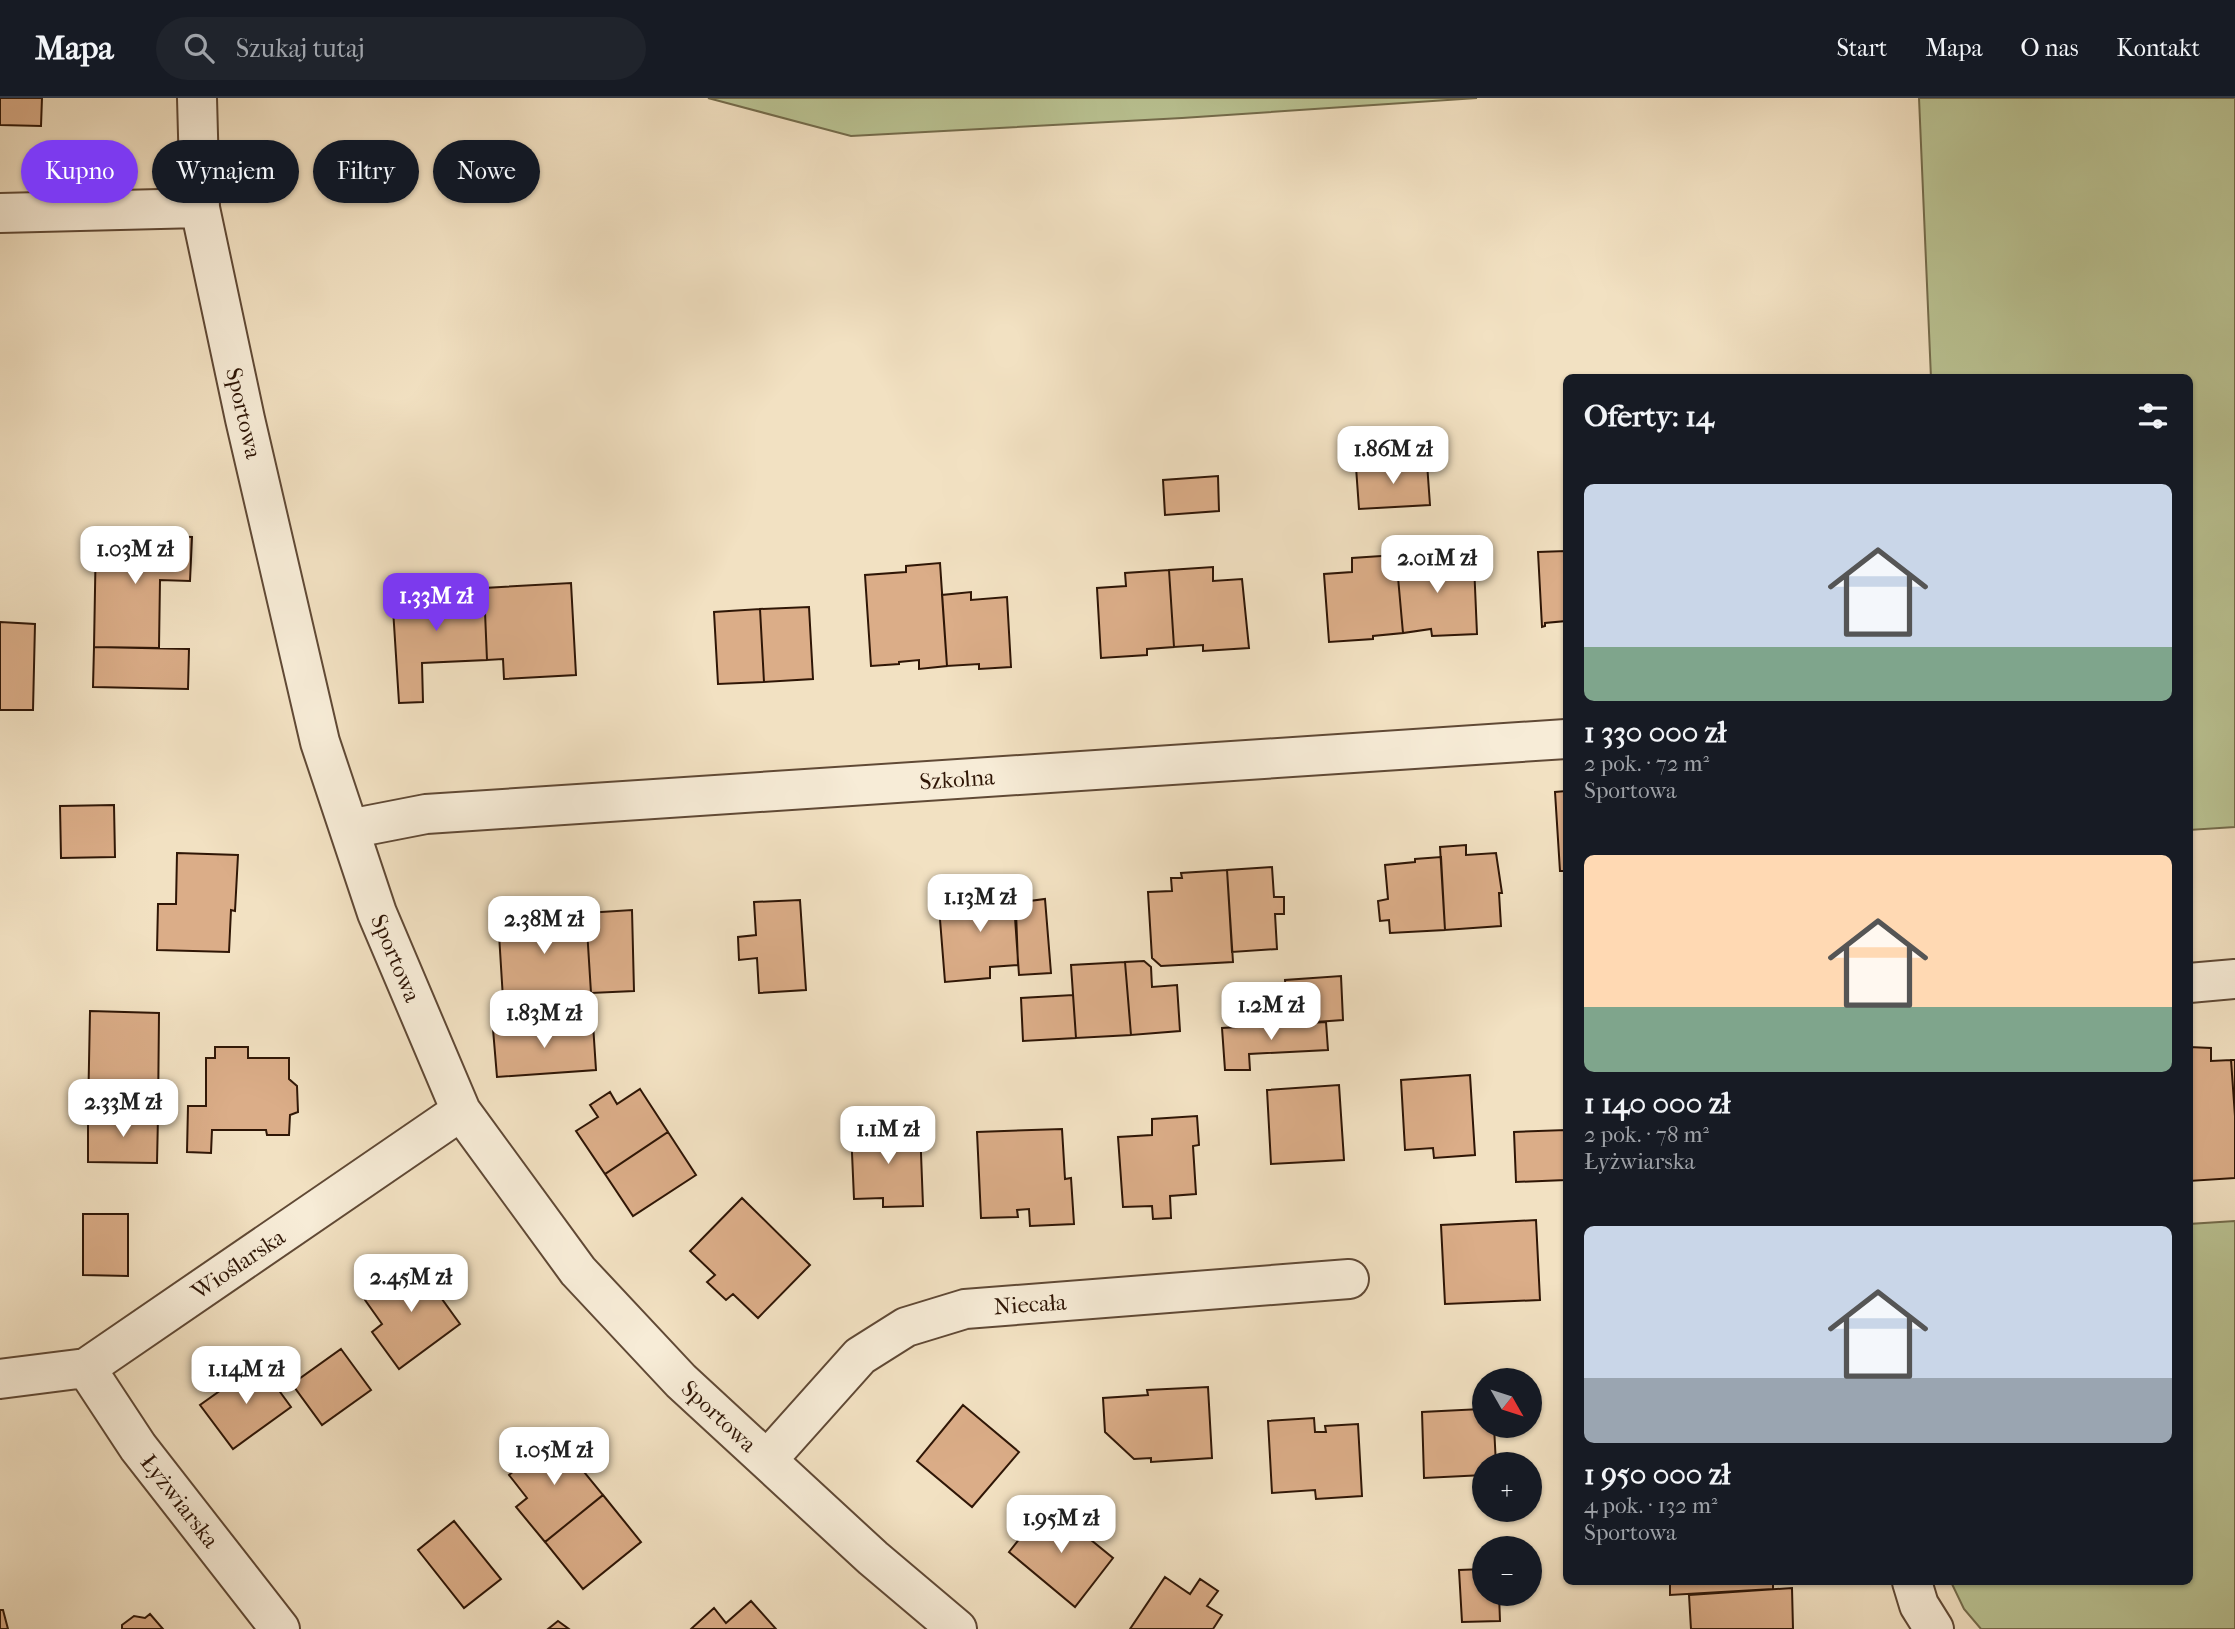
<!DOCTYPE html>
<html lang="pl">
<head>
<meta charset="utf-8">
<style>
  :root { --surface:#171b24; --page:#20242c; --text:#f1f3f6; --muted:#9ea1a6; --line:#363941; --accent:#7c3aed }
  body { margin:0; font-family:"IM FELL French Canon",serif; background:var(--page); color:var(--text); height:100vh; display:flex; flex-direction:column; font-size:26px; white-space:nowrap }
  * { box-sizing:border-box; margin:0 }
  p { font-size:23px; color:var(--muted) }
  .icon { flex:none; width:38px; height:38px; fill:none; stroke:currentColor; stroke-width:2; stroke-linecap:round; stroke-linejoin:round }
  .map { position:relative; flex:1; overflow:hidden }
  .details { position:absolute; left:1563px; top:276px; width:630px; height:1211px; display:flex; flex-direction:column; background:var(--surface); border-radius:10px; box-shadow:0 2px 5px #0004 }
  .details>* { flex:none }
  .banner { position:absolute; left:21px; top:42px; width:665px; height:63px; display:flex; gap:14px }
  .needle { width:46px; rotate:129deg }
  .controls { position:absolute; left:1472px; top:1270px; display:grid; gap:14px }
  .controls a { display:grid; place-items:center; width:70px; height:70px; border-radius:50%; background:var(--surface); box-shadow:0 2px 5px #0004; font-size:35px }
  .price { position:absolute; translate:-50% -60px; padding:0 16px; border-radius:14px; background:#fff; color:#222; font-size:23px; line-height:46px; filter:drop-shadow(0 2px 4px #0008) }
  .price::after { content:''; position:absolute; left:50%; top:42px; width:21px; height:16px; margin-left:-10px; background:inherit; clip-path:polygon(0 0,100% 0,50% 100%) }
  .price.current { background:var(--accent); color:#fff }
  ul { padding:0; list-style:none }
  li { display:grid; align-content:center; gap:14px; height:371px; padding:0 21px }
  li span { display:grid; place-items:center; height:217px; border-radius:10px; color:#555 }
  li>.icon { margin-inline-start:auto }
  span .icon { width:126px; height:126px; fill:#fffc; stroke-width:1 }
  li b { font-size:30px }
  h2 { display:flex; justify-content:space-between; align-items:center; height:84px; padding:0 21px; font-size:30px }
  .pill { padding:0 24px; border-radius:32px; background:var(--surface); box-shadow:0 2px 5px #0004; font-size:24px; line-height:63px }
  .pill.current { background:var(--accent); color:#fff }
  header { display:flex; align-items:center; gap:42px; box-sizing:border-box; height:98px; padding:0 35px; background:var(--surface); border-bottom:2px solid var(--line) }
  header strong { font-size:33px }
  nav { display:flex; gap:38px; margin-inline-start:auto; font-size:24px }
  .search { width:490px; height:63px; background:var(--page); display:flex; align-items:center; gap:18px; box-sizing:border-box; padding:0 24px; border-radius:38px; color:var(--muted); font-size:26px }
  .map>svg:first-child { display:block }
</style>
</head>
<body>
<header>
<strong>Mapa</strong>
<div class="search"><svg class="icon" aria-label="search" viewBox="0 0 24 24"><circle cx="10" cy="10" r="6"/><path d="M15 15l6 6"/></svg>Szukaj tutaj</div>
<nav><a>Start</a><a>Mapa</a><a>O nas</a><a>Kontakt</a></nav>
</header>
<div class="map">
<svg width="2235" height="1531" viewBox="0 0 2235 1531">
  <rect width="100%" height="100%" fill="#f2e1c2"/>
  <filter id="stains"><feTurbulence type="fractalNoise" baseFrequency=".00286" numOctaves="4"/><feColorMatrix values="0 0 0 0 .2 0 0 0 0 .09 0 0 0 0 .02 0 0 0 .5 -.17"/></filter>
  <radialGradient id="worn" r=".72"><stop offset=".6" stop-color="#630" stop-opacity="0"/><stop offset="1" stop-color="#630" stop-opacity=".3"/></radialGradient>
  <path fill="#bac393" stroke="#746c4c" stroke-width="2" d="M 708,0 L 1477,0 L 1182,20 L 851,38 Z
    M 1919,0 L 2235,0 L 2235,729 L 2189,732 L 2189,280 L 1931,280 Z
    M 2235,1123 L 2235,1531 L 1981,1531 L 1964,1511 L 1951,1484 L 2189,1484 L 2189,1126 Z"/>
  <path fill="#dbad88" stroke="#2f1606" stroke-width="2" d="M 0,0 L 42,0 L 41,28 L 0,27 Z
    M 1427,365 L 1430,407 L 1359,411 L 1356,369 Z
    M 1218,378 L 1219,413 L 1165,417 L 1163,382 Z
    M 96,436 L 192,439 L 190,483 L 160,482 L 159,550 L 94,549 Z
    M 1566,453 L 1566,523 L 1545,525 L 1545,528 L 1542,529 L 1538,454 Z
    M 1444,454 L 1444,468 L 1474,466 L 1477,536 L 1432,538 L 1431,531 L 1403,535 L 1396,457 Z
    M 1396,457 L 1403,535 L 1373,538 L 1373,541 L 1329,544 L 1324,476 L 1352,474 L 1352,460 Z
    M 940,465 L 947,568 L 919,571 L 919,562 L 899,564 L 899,566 L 871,568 L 865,477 L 906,474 L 906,468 Z
    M 1213,469 L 1213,483 L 1242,481 L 1249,550 L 1203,553 L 1203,547 L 1174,549 L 1169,472 Z
    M 1169,472 L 1174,549 L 1147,551 L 1147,557 L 1101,560 L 1097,490 L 1126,488 L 1125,475 Z
    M 571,485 L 576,577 L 504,581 L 503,561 L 487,562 L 484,490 Z
    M 484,490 L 487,562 L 422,565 L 423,604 L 399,605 L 392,495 Z
    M 971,494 L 971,502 L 1007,499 L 1011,569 L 979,571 L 979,566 L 947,568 L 942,497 Z
    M 809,509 L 813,581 L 764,584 L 760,511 Z
    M 760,511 L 764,584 L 718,586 L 714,514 Z
    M 0,524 L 35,526 L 33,612 L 0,612 Z
    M 94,549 L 189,551 L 188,591 L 93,589 Z
    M 1566,693 L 1566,773 L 1560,773 L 1555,694 Z
    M 114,707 L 115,759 L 61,760 L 60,708 Z
    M 1466,747 L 1466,757 L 1496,755 L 1502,795 L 1499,795 L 1501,828 L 1445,832 L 1440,749 Z
    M 177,755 L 238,757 L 235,813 L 231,812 L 229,854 L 157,852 L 158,806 L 176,806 Z
    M 1441,759 L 1445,832 L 1390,835 L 1389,822 L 1380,823 L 1378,803 L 1388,801 L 1385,767 L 1415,764 L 1415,761 Z
    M 1272,769 L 1274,799 L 1284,799 L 1284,816 L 1275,816 L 1277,851 L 1232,854 L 1227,772 Z
    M 1227,772 L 1233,864 L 1161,868 L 1152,860 L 1148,794 L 1172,793 L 1171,780 L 1182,780 L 1181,775 Z
    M 1015,787 L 1018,867 L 990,869 L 990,880 L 945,884 L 939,809 L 970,807 L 969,791 Z
    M 1045,801 L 1051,875 L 1019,877 L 1014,805 Z
    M 800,802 L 806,892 L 759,895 L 757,860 L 739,862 L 738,839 L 756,837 L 754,804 Z
    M 632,812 L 634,893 L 591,895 L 586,815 Z
    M 586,815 L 591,895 L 503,901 L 498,820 Z
    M 1144,863 L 1151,869 L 1152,889 L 1177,887 L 1180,933 L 1131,937 L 1125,864 Z
    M 1125,864 L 1131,937 L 1076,940 L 1071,867 Z
    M 1341,878 L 1343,922 L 1288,926 L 1285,882 Z
    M 1073,897 L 1076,940 L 1023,943 L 1021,900 Z
    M 90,913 L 159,915 L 158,1018 L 88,1016 Z
    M 1326,924 L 1328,952 L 1249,956 L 1250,972 L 1225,972 L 1222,930 Z
    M 593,926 L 596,972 L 497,979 L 493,931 Z
    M 215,949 L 248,949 L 248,960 L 289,960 L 289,981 L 297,988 L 298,1014 L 290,1017 L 289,1037 L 267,1037 L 266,1032 L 212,1032 L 211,1055 L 187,1054 L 188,1008 L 206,1008 L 206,960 L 215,960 Z
    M 2189,949 L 2211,950 L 2211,963 L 2231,962 L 2235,1018 L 2235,1080 L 2189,1083 Z
    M 2231,962 L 2235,962 L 2235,1018 Z
    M 1470,977 L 1475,1057 L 1434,1060 L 1433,1050 L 1405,1052 L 1401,982 Z
    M 1339,987 L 1344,1062 L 1271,1066 L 1267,992 Z
    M 640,991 L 668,1034 L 605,1076 L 576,1033 L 598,1019 L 590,1007 L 610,994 L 617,1006 Z
    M 88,1016 L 158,1018 L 157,1065 L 88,1064 Z
    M 1197,1018 L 1199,1047 L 1193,1048 L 1196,1096 L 1170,1098 L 1171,1120 L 1153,1121 L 1152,1108 L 1123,1109 L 1118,1039 L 1152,1037 L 1152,1021 Z
    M 920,1029 L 923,1108 L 883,1109 L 883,1100 L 854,1101 L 851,1032 Z
    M 1062,1031 L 1065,1081 L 1071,1080 L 1074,1126 L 1030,1128 L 1029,1111 L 1017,1112 L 1018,1119 L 981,1120 L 977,1034 Z
    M 1566,1032 L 1566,1082 L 1516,1084 L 1514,1034 Z
    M 668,1034 L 696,1077 L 633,1118 L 605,1076 Z
    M 742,1100 L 810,1167 L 758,1220 L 733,1196 L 726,1202 L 707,1184 L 715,1177 L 690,1153 Z
    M 83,1116 L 128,1116 L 128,1178 L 83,1177 Z
    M 1536,1122 L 1540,1202 L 1445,1206 L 1441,1127 Z
    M 420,1161 L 446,1197 L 442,1201 L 460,1226 L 399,1271 L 372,1234 L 382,1226 L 365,1202 Z
    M 341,1251 L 371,1292 L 322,1327 L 292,1286 Z
    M 259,1265 L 291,1309 L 233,1351 L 200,1307 Z
    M 1208,1289 L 1212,1360 L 1151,1364 L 1151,1360 L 1134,1361 L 1105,1334 L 1103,1300 L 1148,1297 L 1147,1292 Z
    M 963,1307 L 1019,1354 L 972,1409 L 917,1363 Z
    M 1481,1311 L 1484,1328 L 1494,1328 L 1496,1367 L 1484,1367 L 1484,1377 L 1424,1380 L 1422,1314 Z
    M 1314,1320 L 1315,1334 L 1326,1334 L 1325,1328 L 1358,1326 L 1362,1398 L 1316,1401 L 1315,1392 L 1272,1395 L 1268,1323 Z
    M 562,1334 L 589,1370 L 584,1374 L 603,1397 L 545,1444 L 516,1409 L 527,1400 L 509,1377 Z
    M 603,1397 L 641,1444 L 583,1491 L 545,1444 Z
    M 1047,1406 L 1113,1460 L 1075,1509 L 1009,1454 Z
    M 454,1423 L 501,1481 L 464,1510 L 418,1452 Z
    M 1484,1471 L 1484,1496 L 1499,1496 L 1500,1523 L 1462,1524 L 1459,1472 Z
    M 1165,1479 L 1190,1496 L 1200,1481 L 1218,1493 L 1207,1508 L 1222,1517 L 1213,1531 L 1130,1531 Z
    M 1670,1484 L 1773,1484 L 1773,1491 L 1670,1497 Z
    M 1792,1490 L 1793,1531 L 1691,1531 L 1689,1497 Z
    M 751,1503 L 776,1531 L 691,1531 L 714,1510 L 726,1525 Z
    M 0,1512 L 3,1512 L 8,1531 L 0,1531 Z
    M 150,1516 L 163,1531 L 122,1531 L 122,1527 L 134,1518 L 145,1520 Z
    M 558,1523 L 569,1531 L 548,1531 Z"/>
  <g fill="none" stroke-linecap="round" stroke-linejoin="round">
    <defs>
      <path id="street" d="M 197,0 L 200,110 L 245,321 L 320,644 L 377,815 L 461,1013 L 578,1173 L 681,1283 L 873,1460 L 957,1531
        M 0,115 L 200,110
        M 349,731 L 426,716 L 1566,641
        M 2189,885 L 2235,881
        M 86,1270 L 138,1349 L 280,1531
        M 0,1281 L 86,1270 L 461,1013
        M 767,1362 L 860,1258 L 906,1229 L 965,1211 L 1349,1181
        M 1912,1484 L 1919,1507 L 1934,1531"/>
    </defs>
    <use href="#street" stroke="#604935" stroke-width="42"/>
    <use href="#street" stroke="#f7ecd7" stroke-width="38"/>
  </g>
  <g text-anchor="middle" stroke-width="5" stroke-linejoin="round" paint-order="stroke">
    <g font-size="23" fill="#2f1606" stroke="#f7ecd7">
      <text transform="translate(244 315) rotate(77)" y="8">Sportowa</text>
      <text transform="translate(957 681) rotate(-4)" y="8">Szkolna</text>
      <text transform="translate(396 860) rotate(67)" y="8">Sportowa</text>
      <text transform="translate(238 1166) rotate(-34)" y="8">Wioślarska</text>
      <text transform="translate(1030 1206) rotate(-4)" y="8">Niecała</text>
      <text transform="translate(719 1318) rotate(43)" y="8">Sportowa</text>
      <text transform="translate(180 1403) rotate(52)" y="8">Łyżwiarska</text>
    </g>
  </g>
  <rect width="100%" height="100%" filter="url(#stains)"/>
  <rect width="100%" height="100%" fill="url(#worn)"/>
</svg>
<div class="controls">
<a><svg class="needle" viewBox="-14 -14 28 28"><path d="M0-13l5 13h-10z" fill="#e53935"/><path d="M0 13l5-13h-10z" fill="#9ea1a6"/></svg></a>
<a>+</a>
<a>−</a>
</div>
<b class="price" style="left:1393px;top:388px">1.86M zł</b>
<b class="price" style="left:135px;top:488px">1.03M zł</b>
<b class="price" style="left:1437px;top:497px">2.01M zł</b>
<b class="price current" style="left:436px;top:535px">1.33M zł</b>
<b class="price" style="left:980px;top:836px">1.13M zł</b>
<b class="price" style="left:544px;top:858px">2.38M zł</b>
<b class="price" style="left:1271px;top:944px">1.2M zł</b>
<b class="price" style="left:544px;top:952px">1.83M zł</b>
<b class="price" style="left:123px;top:1041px">2.33M zł</b>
<b class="price" style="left:888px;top:1068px">1.1M zł</b>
<b class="price" style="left:411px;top:1216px">2.45M zł</b>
<b class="price" style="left:246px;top:1308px">1.14M zł</b>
<b class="price" style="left:554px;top:1389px">1.05M zł</b>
<b class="price" style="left:1061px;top:1457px">1.95M zł</b>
<div class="banner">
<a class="pill current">Kupno</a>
<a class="pill">Wynajem</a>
<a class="pill">Filtry</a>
<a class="pill">Nowe</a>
</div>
<section class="details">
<h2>Oferty: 14<svg class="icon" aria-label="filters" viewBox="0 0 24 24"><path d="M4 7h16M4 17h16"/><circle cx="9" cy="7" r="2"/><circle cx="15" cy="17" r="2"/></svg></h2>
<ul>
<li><span style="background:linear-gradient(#c9d6e8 75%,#7fa58c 0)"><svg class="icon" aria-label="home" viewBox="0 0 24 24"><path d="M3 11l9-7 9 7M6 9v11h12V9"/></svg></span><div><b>1 330 000 zł</b><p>2 pok. · 72 m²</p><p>Sportowa</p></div></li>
<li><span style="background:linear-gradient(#ffd9b3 70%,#7fa58c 0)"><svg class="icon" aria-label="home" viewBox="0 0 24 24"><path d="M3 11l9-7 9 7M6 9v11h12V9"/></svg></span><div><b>1 140 000 zł</b><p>2 pok. · 78 m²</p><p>Łyżwiarska</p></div></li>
<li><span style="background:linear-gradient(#c9d6e8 70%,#9aa5b1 0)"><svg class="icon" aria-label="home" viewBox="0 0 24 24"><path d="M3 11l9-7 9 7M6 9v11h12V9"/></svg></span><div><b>1 950 000 zł</b><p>4 pok. · 132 m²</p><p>Sportowa</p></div></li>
</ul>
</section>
</div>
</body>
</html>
